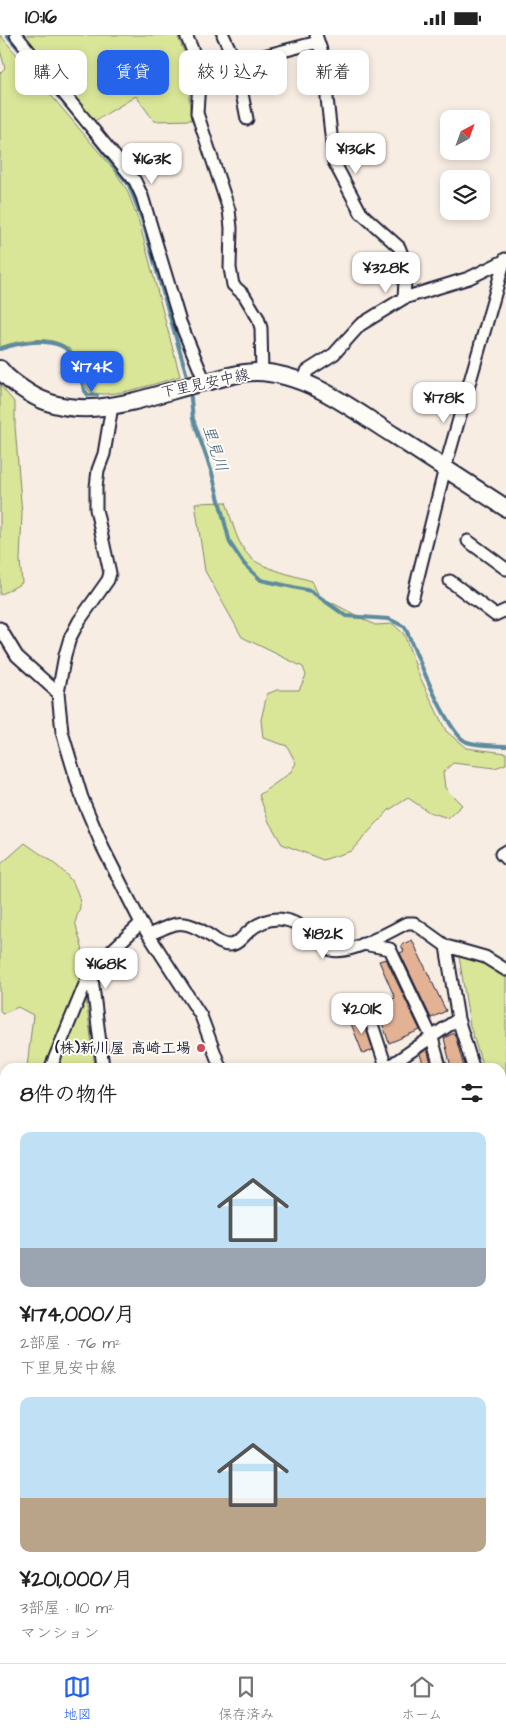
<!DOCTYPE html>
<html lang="ja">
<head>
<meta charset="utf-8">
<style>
  :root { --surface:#fff; --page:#f2f2f2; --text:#222; --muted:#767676; --line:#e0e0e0; --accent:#2563eb }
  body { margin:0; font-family:"Architects Daughter","Klee One",sans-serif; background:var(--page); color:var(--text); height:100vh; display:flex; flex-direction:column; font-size:19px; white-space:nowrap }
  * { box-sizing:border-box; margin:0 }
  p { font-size:16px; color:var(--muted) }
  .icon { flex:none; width:28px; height:28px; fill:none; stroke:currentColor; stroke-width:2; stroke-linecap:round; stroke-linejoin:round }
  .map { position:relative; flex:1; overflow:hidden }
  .side { position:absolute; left:0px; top:1028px; width:506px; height:601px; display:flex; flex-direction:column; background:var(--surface); border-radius:15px 15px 0 0; box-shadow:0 2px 8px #0003 }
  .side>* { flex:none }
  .banner { position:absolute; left:15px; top:15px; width:476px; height:45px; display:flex; gap:10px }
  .needle { width:32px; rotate:41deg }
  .controls { position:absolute; left:440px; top:75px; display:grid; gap:10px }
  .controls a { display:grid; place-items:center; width:50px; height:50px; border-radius:10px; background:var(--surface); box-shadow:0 2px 8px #0003; font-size:25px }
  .price { position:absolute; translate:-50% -42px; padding:0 11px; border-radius:10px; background:#fff; color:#222; font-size:16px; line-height:32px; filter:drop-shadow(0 1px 2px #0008) }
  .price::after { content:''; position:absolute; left:50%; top:30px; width:15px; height:11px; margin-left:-8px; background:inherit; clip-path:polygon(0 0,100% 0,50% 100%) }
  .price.current { background:var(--accent); color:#fff }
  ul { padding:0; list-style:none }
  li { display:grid; align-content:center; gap:10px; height:265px; padding:0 20px }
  li span { display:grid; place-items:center; height:155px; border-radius:10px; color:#555 }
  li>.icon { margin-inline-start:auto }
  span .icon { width:90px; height:90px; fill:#fffc; stroke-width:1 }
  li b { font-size:21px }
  h2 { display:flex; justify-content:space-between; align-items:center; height:60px; padding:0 20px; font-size:21px }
  .pill { padding:0 18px; border-radius:10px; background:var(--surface); box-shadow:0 2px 8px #0003; font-size:18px; line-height:45px }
  .pill.current { background:var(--accent); color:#fff }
  .status { display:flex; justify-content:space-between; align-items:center; height:35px; padding:0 25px; background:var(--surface); direction:ltr }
  .status svg { height:14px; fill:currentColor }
  .menu { display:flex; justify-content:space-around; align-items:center; height:70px; border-top:1px solid var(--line); background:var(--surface); font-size:14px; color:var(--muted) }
  .menu a { display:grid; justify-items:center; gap:2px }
  .menu .current { color:var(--accent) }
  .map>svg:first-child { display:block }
</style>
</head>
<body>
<div class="status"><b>10:16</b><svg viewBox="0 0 49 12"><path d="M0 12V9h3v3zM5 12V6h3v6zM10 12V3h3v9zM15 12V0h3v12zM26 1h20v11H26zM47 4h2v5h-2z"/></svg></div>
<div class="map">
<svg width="506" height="1628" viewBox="0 0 506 1628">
  <rect width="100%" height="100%" fill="#f8ede3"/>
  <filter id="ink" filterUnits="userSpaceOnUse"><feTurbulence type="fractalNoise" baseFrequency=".02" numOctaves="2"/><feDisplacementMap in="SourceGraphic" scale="10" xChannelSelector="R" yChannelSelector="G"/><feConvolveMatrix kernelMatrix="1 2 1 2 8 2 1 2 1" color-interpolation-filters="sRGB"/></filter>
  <g filter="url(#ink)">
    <path fill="#d9e698" stroke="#7e846a" d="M 0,0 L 115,136 L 127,155 L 139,187 L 180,341 C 161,347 109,365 91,357 C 83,353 84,333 79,325 C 63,297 25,303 0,312 L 0,38 L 5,33 L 0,15 Z
      M 21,0 L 177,0 L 191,33 L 193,46 L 189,62 L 191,85 L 154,86 L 136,61 L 93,87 Z
      M 0,350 L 15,368 L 15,391 L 22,479 L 20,525 L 22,548 L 0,560 Z
      M 226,467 C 232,485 236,509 251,523 C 262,533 298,542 312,546 L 319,561 L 375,590 L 393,589 L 404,599 L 418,638 L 446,696 L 466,713 L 506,718 L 506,729 L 495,733 L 453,728 L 443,737 L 445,753 L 462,770 L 448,783 L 429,777 L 408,763 L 389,775 L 351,816 L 323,825 L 282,809 L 269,787 L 259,760 L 290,738 L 296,728 L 287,711 L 263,703 L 261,685 L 267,659 L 277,655 L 299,655 L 306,640 L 303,632 L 242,602 L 205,536 L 195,468 Z
      M 25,808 C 48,825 76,838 80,868 C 81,876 74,883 76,890 C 80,909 86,915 82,935 L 95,1032 L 27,1032 L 33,980 L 18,972 L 2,979 L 0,975 L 0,830 Z
      M 459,921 L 486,927 L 506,940 L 506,1139 L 501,1139 L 501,1032 L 483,1032 L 470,991 Z
      M 5,1172 L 5,1345 L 0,1342 L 0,1184 Z"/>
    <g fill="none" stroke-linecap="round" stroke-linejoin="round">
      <path stroke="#5c8b9f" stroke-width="4" d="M 7,0 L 79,86
        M 87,96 L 129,150 L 142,184 L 189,348
        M 0,314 C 21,307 59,299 74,322 C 80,332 80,346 85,356 L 88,360 L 97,360
        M 190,354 L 193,384 L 212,438 L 230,508 L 244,529 L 261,545 L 311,556 L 346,581 L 389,584 L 405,592 C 414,613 448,701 467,707 C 478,711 494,710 506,711"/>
    </g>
    <path fill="#e3b294" stroke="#22223b" d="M 412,905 L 446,976 L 431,983 L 400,918 L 404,916 L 401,910 Z
      M 386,924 L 420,995 L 389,1008 L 376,969 L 395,963 L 379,926 Z
      M 362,982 L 373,1015 L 363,1019 L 350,986 Z
      M 454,998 L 457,1007 L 464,1032 L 451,1032 L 444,1003 Z
      M 427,1014 L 432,1032 L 424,1032 L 420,1019 Z"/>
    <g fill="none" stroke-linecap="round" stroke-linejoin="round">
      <defs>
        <path id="street" d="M 16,0 L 135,146 L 142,161 L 180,287 L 205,347
          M 186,0 L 200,33 L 197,78 L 229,175 L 231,193 L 230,233 L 233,250 L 244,260 L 258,283 L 261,293 L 262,338
          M 223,0 L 236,28 L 247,84
          M 316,0 L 328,36 L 327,63 L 334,127 L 361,178 L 399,212 L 406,230 L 404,263
          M 236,28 L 318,7
          M 304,348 L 307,336 L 334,319 L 360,290 L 404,263 L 469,243 L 506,225
          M 112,371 L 104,419 L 98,435 L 96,452 L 96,474 L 110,538 L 108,545 L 79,586 L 70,603 L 65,620 L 58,658 L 62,697 L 82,763 L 103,813 L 141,888 L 201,981 L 220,1032
          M 468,506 L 506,534
          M 450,546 L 495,580 L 506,575
          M 413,562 L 445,433 L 505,224
          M 0,593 L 17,621 L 58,658
          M 506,816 L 501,819 L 506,824
          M 149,900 C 179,886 183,883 212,902 C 217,906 222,910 229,910 C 237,910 243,902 248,897 C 280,868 305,893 331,915 C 351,920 388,897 407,888 L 414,888 L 446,911 L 485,922 L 506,935
          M 363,909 L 390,914 L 432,1003 L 440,1032
          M 446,911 L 458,984 L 473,1032
          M 366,971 L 386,1032
          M 51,1032 L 90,937
          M 103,1032 L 91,935 L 141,888
          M 388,1032 L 458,984
          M 0,1131 L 5,1131
          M 501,1382 L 506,1388
          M 501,1406 L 506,1414
          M 501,1460 L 506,1455
          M 0,1498 L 5,1502
          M 0,1560 L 5,1565
          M 123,1624 L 123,1628
          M 291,1624 L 292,1628
          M 488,1628 L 488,1624"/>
        <path id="secondary" d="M 0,334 C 7,344 18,351 29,358 C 83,392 148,360 204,347 C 221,344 237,337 256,337 C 308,338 353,375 395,401 C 432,425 469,449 506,473"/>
      </defs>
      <use href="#street" stroke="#22223b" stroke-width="15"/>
      <use href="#secondary" stroke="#22223b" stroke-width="20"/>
      <use href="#street" stroke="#fdfcf7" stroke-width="11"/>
      <use href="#secondary" stroke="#fdfcf7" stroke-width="16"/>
    </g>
  </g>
  <circle fill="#d1495b" stroke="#fdfcf7" stroke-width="2" cx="201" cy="1013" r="5"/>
  <g text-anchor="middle" stroke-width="4" stroke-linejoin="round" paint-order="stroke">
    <g font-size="15" fill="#22223b" stroke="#fdfcf7">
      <text transform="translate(205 348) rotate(-12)" y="5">下里見安中線</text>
    </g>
    <g font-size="15" font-weight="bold" fill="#22223b" stroke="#fdfcf7" text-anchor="end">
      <text x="191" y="1018">(株)新川屋 高崎工場</text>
    </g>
    <g font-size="16" font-style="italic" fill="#445f75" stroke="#fdfcf7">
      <text transform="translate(216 413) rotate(72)" y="6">里見川</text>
    </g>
  </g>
</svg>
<div class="controls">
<a><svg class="needle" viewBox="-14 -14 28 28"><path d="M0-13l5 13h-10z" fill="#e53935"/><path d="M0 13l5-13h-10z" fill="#767676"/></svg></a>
<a><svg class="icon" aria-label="layers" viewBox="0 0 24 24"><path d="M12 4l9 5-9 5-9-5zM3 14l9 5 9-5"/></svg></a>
</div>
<b class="price" style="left:356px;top:140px">¥136K</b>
<b class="price" style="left:152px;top:150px">¥163K</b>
<b class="price" style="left:386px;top:259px">¥328K</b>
<b class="price current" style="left:92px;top:358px">¥174K</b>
<b class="price" style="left:444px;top:389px">¥178K</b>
<b class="price" style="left:323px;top:925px">¥182K</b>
<b class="price" style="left:106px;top:955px">¥168K</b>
<b class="price" style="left:362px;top:1000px">¥201K</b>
<div class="banner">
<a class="pill">購入</a>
<a class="pill current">賃貸</a>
<a class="pill">絞り込み</a>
<a class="pill">新着</a>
</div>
<section class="side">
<h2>8件の物件<svg class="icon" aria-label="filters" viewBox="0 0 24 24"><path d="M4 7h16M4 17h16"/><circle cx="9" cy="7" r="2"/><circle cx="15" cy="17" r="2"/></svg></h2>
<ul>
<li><span style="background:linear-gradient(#bfe0f5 75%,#9aa5b1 0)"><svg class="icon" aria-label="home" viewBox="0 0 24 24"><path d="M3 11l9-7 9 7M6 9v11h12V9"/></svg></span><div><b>¥174,000/月</b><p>2部屋 · 76 m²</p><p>下里見安中線</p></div></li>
<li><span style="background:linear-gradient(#bfe0f5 65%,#b9a48a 0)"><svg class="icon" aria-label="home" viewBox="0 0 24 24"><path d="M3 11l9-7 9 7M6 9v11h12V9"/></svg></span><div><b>¥201,000/月</b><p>3部屋 · 110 m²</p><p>マンション</p></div></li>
</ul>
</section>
</div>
<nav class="menu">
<a class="current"><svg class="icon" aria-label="map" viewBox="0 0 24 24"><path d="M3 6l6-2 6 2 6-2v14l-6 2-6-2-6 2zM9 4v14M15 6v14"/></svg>地図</a>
<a><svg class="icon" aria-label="saved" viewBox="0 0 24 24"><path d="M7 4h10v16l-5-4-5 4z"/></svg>保存済み</a>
<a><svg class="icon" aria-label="home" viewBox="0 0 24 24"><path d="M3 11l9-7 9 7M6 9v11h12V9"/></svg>ホーム</a>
</nav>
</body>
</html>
